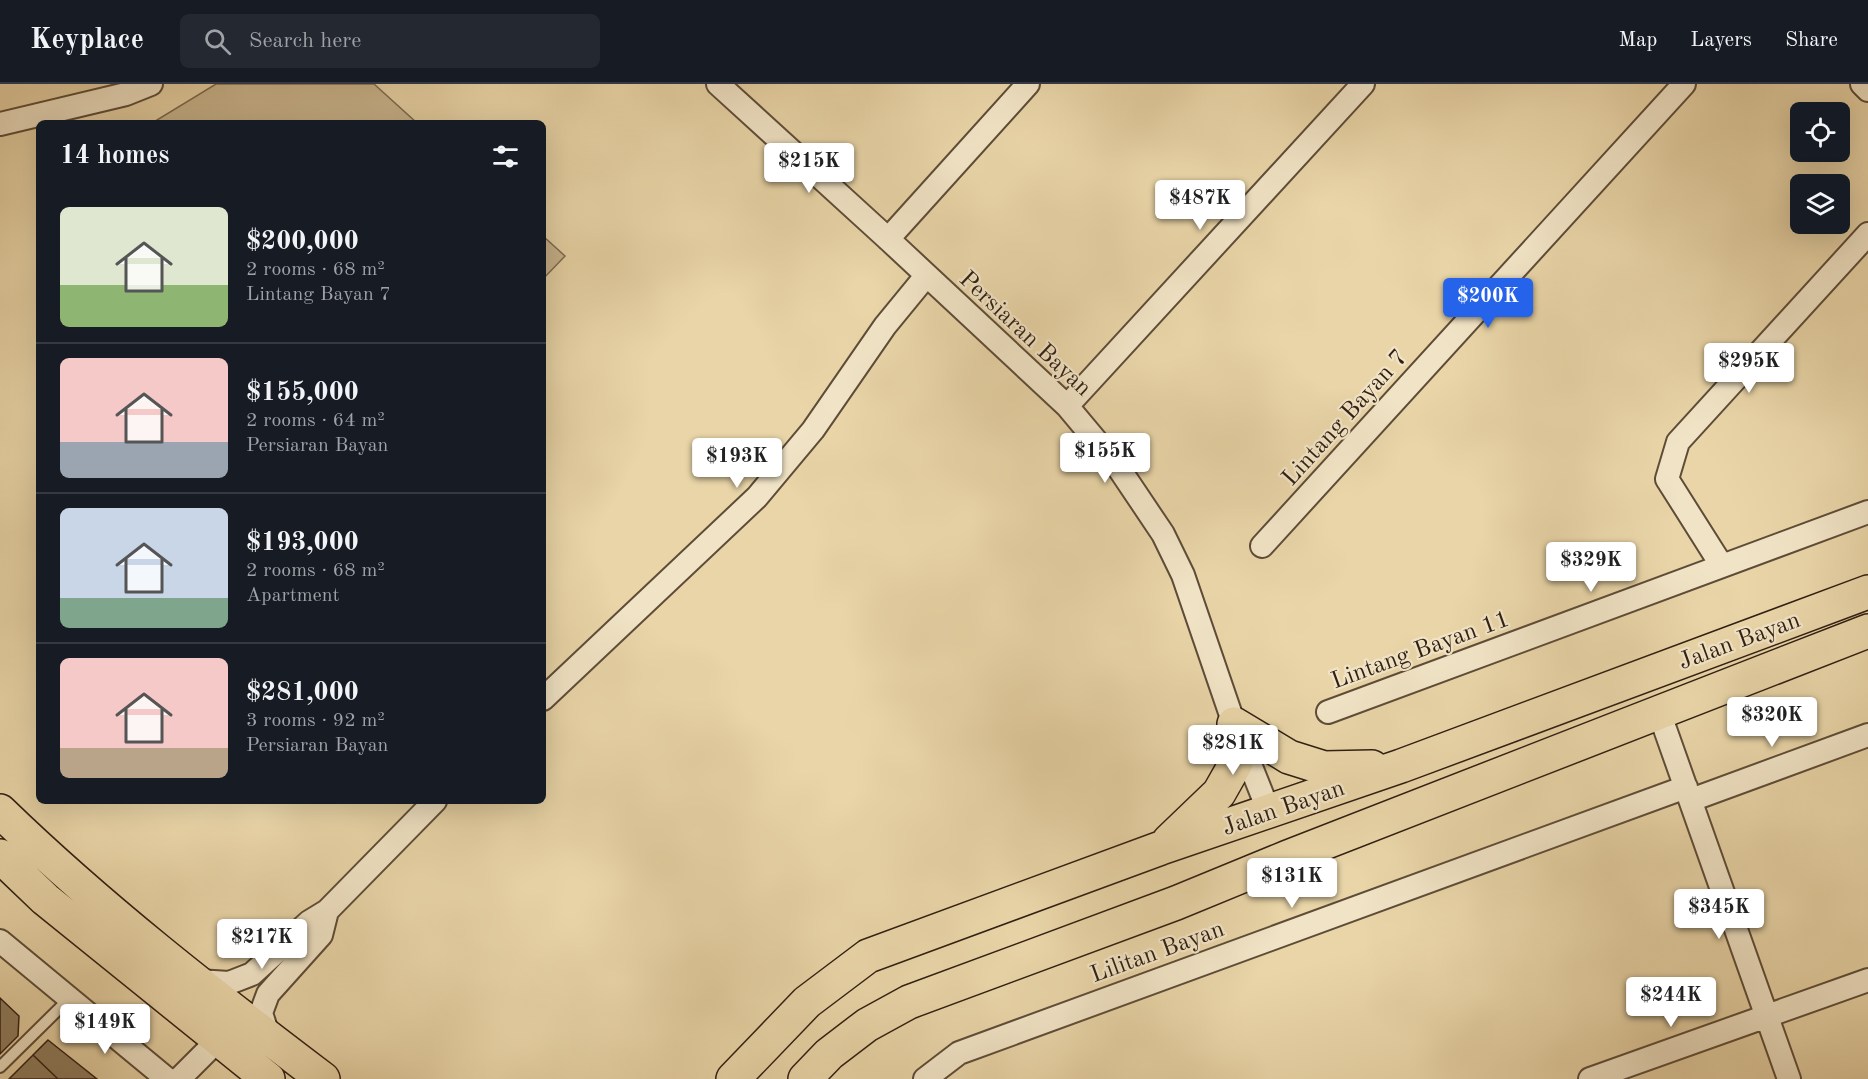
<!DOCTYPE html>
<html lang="en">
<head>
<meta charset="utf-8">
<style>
  :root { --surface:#171b24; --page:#242831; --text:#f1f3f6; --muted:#9ea1a6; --line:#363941; --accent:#2563eb }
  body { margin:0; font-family:"Old Standard TT",serif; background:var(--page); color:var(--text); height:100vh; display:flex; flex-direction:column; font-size:22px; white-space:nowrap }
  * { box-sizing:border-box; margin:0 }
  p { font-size:20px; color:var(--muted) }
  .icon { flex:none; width:33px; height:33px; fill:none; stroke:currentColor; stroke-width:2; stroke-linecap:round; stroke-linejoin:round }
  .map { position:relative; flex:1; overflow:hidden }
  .panel { position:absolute; left:36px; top:36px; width:510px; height:684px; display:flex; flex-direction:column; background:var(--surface); border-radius:9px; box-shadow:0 6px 24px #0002 }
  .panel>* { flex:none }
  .buttons { position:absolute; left:1790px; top:18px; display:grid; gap:12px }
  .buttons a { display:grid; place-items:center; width:60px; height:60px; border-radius:9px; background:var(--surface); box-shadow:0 6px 24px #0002; font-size:30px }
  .price { position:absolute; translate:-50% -51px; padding:0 14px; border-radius:6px; background:#fff; color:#222; font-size:20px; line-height:39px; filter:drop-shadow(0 2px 3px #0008) }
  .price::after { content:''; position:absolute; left:50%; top:36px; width:18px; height:14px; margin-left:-9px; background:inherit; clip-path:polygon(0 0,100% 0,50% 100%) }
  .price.active { background:var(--accent); color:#fff }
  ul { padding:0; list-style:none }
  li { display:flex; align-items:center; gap:18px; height:150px; padding:0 24px }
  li+li { border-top:2px solid var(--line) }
  li span { display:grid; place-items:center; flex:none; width:168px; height:120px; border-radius:9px; color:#555 }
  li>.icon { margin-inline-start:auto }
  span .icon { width:72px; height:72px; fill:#fffc; stroke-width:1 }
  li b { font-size:26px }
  h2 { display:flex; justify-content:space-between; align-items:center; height:72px; padding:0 24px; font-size:26px }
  header { display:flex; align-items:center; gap:36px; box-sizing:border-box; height:84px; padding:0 30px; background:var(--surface); border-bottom:2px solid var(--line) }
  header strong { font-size:28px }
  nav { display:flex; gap:33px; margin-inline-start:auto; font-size:21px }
  .search { width:420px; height:54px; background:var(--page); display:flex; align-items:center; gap:15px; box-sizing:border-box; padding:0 21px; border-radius:9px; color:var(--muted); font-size:22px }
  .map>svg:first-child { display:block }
</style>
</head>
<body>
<header>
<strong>Keyplace</strong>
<div class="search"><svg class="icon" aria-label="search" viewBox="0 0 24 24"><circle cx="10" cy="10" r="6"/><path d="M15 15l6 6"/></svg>Search here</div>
<nav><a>Map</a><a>Layers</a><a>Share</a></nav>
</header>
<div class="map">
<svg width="1868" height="995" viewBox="0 0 1868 995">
  <rect width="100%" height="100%" fill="#e9d5a8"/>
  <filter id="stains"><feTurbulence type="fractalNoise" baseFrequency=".00333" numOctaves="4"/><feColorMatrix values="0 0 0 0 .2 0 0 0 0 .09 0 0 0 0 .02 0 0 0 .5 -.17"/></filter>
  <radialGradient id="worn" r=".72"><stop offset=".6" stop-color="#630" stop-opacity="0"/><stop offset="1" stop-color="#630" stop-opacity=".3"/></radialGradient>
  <path fill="#cab68f" stroke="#7d6a51" stroke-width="1.5" d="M 216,0 L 374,0 L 417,39 L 152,39 Z
    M 543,152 L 565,172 L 543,195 Z"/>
  <path fill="#907e60" stroke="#301f13" stroke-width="1.5" d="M 0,914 L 19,932 L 18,952 L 0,970 Z
    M 48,956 L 97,995 L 58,995 L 33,971 Z
    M 33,971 L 58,995 L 9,995 Z"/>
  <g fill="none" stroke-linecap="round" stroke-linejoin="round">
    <defs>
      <path id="lane" d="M 0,983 L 69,915"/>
      <path id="street" d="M 718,0 L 888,155 L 1067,322 L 1118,383 L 1163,450 L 1183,491 L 1234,640 L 1269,728
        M 1862,0 L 1868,6
        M 0,40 L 126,10 L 151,0
        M 888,155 L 1028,0
        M 1067,322 L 1363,0
        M 1262,462 L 1684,0
        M 1722,482 L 1667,395 L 1678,358 L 1868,150
        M 543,615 L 757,413 L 813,346 L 885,242 L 926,192
        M 1328,628 L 1868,428
        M 1659,628 L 1789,995
        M 1691,716 L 1868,651
        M 0,857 L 167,995
        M 198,897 L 229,899 L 252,890 L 309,838 L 327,827 L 435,717
        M 269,954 L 261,929 L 268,910 L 321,851 L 327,827
        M 179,995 L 229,945
        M 925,995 L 959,969 L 1686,703
        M 1590,995 L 1868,896"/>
      <path id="primary" d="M 1234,640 L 1289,673 L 1324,684 L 1372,683
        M 0,727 C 100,824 212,911 323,995
        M 1169,757 L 1219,709 L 1236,679 L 1234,640
        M 0,772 L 45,815 L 268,995
        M 733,995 L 807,918 L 868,872 L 1161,764 L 1401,682 L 1868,508
        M 805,995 L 829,970 L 867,941 L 909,918 L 1176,819 L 1288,773 L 1868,547"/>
    </defs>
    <use href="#lane" stroke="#5e4c38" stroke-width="14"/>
    <use href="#street" stroke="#5e4c38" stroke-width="26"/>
    <use href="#primary" stroke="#301f13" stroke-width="36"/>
    <use href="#lane" stroke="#f1e4c6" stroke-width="10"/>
    <use href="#street" stroke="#f1e4c6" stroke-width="22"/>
    <use href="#primary" stroke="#e9d5a8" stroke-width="33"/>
  </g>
  <g text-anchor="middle" stroke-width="4.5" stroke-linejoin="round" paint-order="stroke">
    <g font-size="24" fill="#301f13" stroke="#f1e4c6">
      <text transform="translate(1026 249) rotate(43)" y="8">Persiaran Bayan</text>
      <text transform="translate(1344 333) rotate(-48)" y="8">Lintang Bayan 7</text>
      <text transform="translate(1739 556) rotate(-20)" y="8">Jalan Bayan</text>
      <text transform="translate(1420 565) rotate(-20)" y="8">Lintang Bayan 11</text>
      <text transform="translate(1283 723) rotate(-19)" y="8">Jalan Bayan</text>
      <text transform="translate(1157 867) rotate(-20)" y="8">Lilitan Bayan</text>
    </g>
  </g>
  <rect width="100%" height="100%" filter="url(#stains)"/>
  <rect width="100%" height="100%" fill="url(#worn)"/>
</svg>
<div class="buttons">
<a><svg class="icon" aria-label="locate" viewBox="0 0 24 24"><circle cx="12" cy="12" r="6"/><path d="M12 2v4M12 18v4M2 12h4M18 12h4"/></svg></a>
<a><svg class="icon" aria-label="layers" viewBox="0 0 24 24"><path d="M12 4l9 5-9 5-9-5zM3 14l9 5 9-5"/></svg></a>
</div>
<b class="price" style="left:809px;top:110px">$215K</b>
<b class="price" style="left:1200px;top:147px">$487K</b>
<b class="price active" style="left:1488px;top:245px">$200K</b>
<b class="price" style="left:1749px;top:310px">$295K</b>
<b class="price" style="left:1105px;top:400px">$155K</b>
<b class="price" style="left:737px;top:405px">$193K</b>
<b class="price" style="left:1591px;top:509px">$329K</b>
<b class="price" style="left:1772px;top:664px">$320K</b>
<b class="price" style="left:1233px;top:692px">$281K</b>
<b class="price" style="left:1292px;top:825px">$131K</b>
<b class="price" style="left:1719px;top:856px">$345K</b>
<b class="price" style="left:262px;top:886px">$217K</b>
<b class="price" style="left:1671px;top:944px">$244K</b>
<b class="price" style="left:105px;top:971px">$149K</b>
<section class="panel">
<h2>14 homes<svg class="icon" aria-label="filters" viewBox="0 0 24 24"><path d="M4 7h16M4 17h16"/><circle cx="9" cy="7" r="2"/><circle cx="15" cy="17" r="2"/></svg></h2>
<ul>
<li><span style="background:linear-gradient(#dfe7d0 65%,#8fb573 0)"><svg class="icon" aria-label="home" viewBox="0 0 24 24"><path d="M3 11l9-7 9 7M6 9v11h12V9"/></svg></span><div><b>$200,000</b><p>2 rooms · 68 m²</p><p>Lintang Bayan 7</p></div></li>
<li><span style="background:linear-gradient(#f6c9c9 70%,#9aa5b1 0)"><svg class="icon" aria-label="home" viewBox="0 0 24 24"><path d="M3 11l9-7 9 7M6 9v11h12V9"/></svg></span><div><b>$155,000</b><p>2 rooms · 64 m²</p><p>Persiaran Bayan</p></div></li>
<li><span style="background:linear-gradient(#c9d6e8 75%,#7fa58c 0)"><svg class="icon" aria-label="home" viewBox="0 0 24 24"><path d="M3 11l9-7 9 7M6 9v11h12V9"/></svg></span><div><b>$193,000</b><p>2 rooms · 68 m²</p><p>Apartment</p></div></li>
<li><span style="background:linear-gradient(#f6c9c9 75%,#b9a48a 0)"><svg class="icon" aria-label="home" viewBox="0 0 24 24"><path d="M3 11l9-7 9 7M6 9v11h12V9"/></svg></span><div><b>$281,000</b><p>3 rooms · 92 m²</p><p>Persiaran Bayan</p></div></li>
</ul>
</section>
</div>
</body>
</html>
